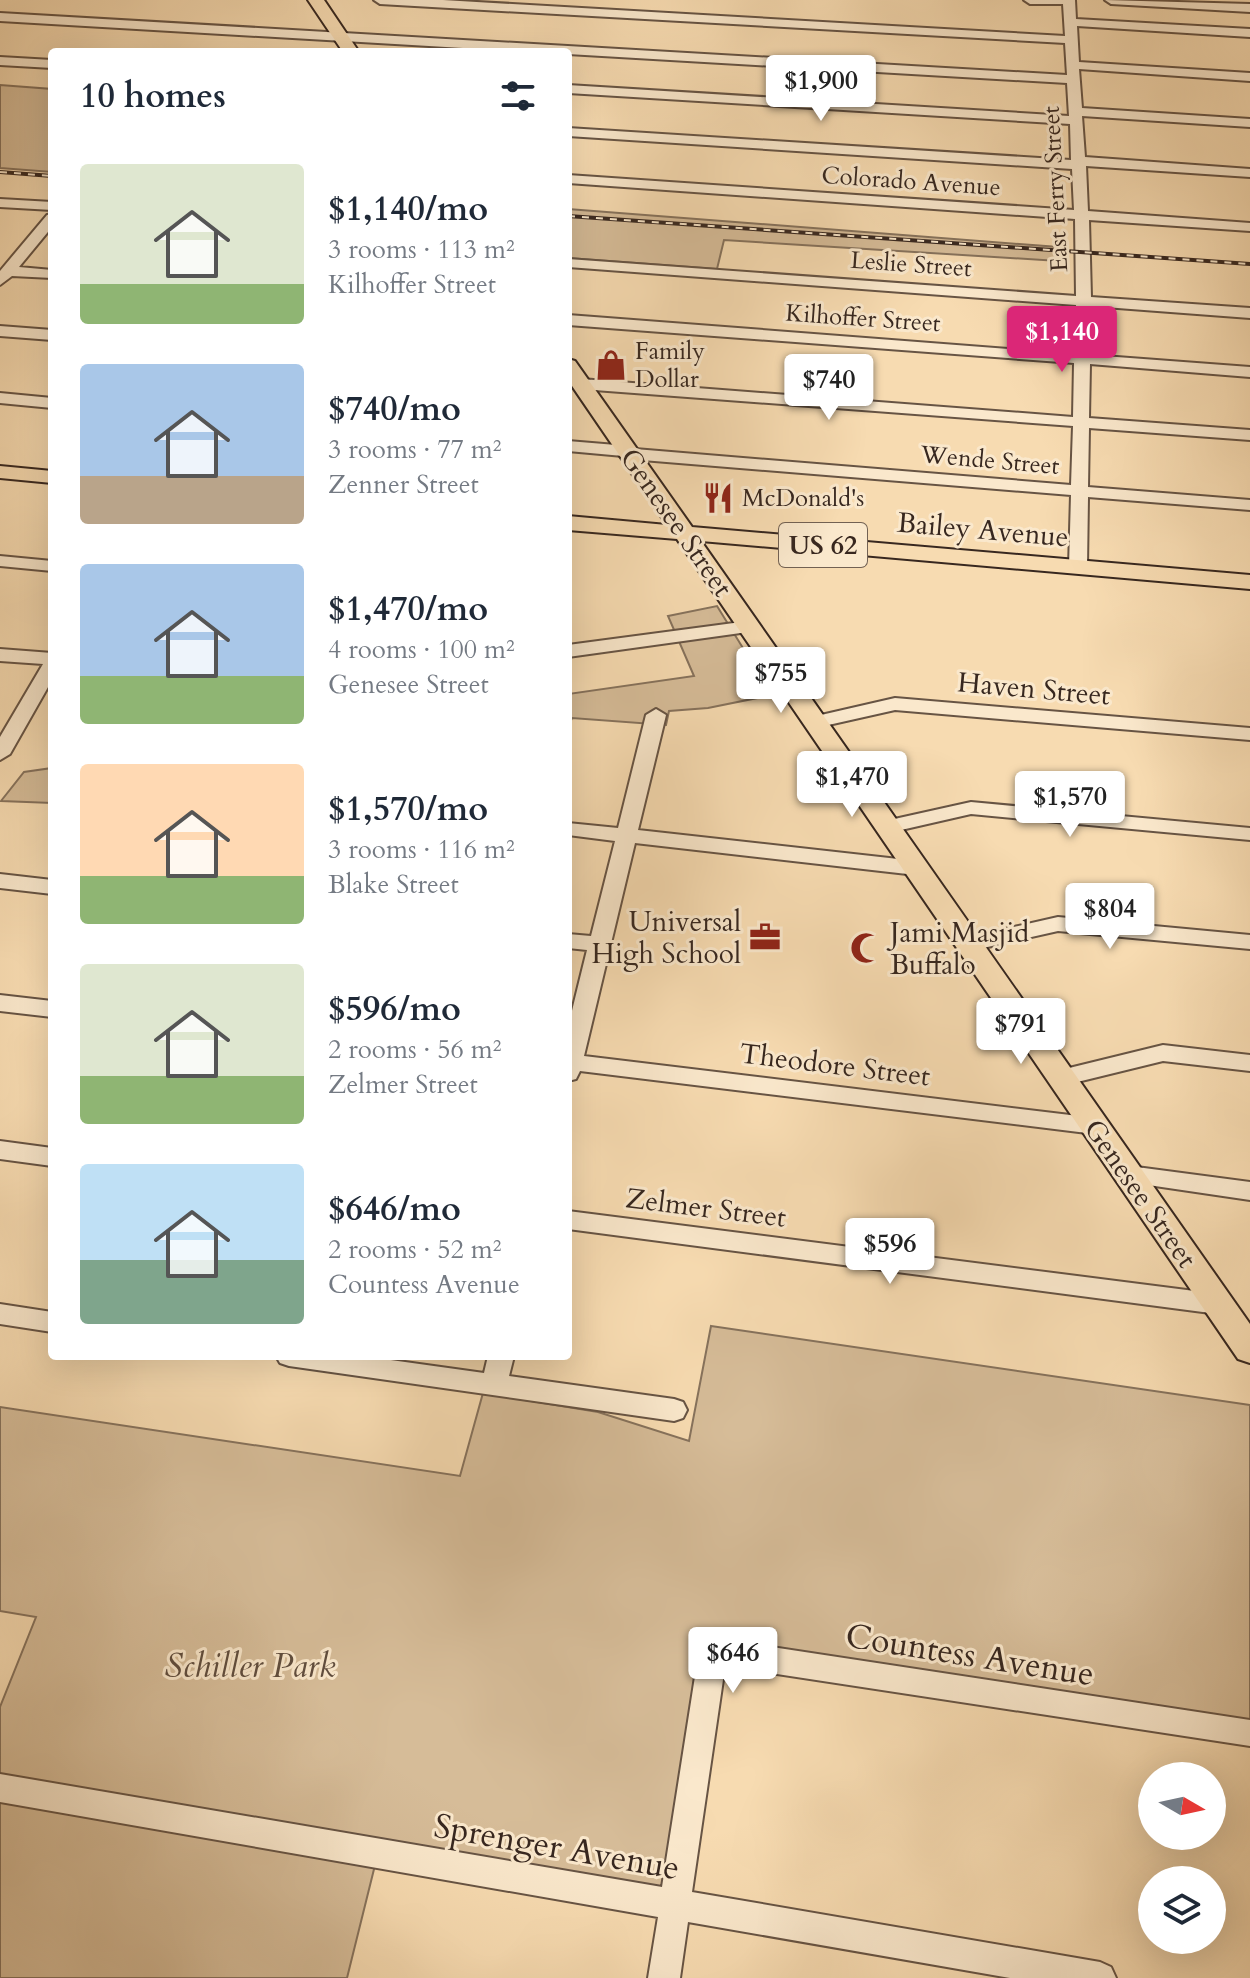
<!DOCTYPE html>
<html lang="en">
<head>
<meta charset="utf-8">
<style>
  :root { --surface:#fff; --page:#f6f6f7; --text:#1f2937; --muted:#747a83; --accent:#db2777 }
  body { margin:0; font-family:Cardo,serif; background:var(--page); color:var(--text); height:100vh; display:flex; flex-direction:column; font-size:30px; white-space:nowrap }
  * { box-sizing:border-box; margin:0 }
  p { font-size:26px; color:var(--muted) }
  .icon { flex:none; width:44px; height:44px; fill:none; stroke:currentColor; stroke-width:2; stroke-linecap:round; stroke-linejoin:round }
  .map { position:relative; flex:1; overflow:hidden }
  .panel { position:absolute; left:48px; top:48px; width:524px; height:1312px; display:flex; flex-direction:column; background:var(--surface); border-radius:8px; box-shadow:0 8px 32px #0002 }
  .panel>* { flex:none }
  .needle { width:52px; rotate:99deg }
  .buttons { position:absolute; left:1138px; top:1762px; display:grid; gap:16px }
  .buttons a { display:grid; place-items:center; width:88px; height:88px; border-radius:50%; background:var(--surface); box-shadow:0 8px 32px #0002; font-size:40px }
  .price { position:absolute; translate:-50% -68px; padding:0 18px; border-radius:8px; background:#fff; color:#222; font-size:26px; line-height:52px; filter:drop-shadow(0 2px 4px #0008) }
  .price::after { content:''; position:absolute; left:50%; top:48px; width:24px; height:18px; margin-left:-12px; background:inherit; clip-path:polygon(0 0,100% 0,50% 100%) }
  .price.selected { background:var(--accent); color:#fff }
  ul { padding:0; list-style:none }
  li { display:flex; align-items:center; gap:24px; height:200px; padding:0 32px }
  li span { display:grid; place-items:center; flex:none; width:224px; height:160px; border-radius:8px; color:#555 }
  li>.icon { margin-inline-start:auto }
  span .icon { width:96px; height:96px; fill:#fffc; stroke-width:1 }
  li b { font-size:34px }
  h2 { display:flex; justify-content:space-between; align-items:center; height:96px; padding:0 32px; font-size:34px }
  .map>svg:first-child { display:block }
</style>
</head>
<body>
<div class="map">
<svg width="1250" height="1978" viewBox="0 0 1250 1978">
  <rect width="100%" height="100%" fill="#f7dbb1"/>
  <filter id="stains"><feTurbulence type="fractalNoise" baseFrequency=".0025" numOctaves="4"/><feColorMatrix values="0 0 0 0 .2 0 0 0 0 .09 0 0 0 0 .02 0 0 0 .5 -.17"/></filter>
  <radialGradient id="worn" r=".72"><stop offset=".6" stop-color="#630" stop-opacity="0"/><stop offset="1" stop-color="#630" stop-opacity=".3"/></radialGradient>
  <path fill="#d6bc98" stroke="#86725c" stroke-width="2" d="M 0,85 L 52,89 L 52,172 L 0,168 Z
    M 568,209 L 1058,247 L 1058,261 L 724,240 L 717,269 L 568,258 Z
    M 717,606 L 772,695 L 708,708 L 669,711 L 666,725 L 572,718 L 568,728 L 568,694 L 694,676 L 668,616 Z
    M 52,768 L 52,803 L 1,801 L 24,772 Z
    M 711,1326 L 1250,1405 L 1250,1722 L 705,1640 L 664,1890 L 381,1841 L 347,1978 L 0,1978 L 0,1707 L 36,1617 L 0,1611 L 0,1407 L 460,1476 L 483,1393 L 598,1412 L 689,1441 Z"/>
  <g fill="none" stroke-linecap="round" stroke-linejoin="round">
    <defs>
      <path id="minor" d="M 374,0 L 443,0 L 1065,36 L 1063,4 L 1030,4 L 1024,0 L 1075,0 L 1076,19 L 1250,29 L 1250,37 L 1077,26 L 1079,62 L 1250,73 L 1250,81 L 1079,69 L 1082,108 L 1250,119 L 1250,127 L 1082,116 L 1085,157 L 1250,169 L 1250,177 L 1086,166 L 1088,211 L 1250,223 L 1250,231 L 1089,220 L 1091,297 L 1250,308 L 1250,318 L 1091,306 L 1090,355 L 1250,367 L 1250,377 L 1090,364 L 1089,418 L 1250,430 L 1250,440 L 1089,428 L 1088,487 L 1250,500 L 1250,510 L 1088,497 L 1087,567 L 1078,572 L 1069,567 L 1071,495 L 630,459 L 623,456 L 568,451 L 568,441 L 628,446 L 635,449 L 1071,485 L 1073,426 L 581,389 L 573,384 L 581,379 L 1073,417 L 1074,363 L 568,325 L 568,315 L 1074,354 L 1076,305 L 568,267 L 568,259 L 1076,296 L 1075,219 L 568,183 L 568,175 L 1074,210 L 1072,169 L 568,136 L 568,128 L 1071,160 L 1070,124 L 568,93 L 568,85 L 1069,116 L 1067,83 L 0,21 L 0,13 L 1067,75 L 1065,43 L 380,4 Z
        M 1105,0 L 1250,4 L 1250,12 L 1111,4 Z
        M 0,57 L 52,60 L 52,68 L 0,65 Z
        M 0,199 L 52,202 L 52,210 L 0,207 Z
        M 52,214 L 52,227 L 19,267 L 52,270 L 52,278 L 12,276 L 0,285 L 0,271 L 47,215 Z
        M 0,326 L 52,330 L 52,340 L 0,336 Z
        M 0,393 L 52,398 L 52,408 L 0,403 Z
        M 0,556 L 52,561 L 52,571 L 0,566 Z
        M 749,621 L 755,623 L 758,627 L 755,631 L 568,657 L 568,645 Z
        M 0,649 L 52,653 L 52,680 L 10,754 L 0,760 L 0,737 L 43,664 L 0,661 Z
        M 895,698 L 1250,728 L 1250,740 L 895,710 L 815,728 L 805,722 L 808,718 Z
        M 656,709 L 666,715 L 638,830 L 916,861 L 926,868 L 916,875 L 635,843 L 584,1056 L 1095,1118 L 1103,1120 L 1107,1126 L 1103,1132 L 1095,1134 L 580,1071 L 576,1079 L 568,1081 L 568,1027 L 587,950 L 568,948 L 568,934 L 591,936 L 615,841 L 568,835 L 568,823 L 618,828 L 646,715 Z
        M 971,802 L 1250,828 L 1250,840 L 971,814 L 888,833 L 878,827 L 881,822 Z
        M 0,874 L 52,880 L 52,894 L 0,888 Z
        M 1058,917 L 1250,935 L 1250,949 L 1058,931 L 970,951 L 962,949 L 959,944 L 962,939 L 970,937 Z
        M 0,995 L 52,1001 L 52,1017 L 0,1011 Z
        M 1163,1045 L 1250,1055 L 1250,1071 L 1163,1061 L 1061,1086 L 1053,1084 L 1050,1078 L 1053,1072 L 1061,1070 Z
        M 0,1141 L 52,1148 L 52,1166 L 0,1159 Z
        M 1129,1166 L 1250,1182 L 1250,1200 L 1121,1181 L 1117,1175 L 1121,1169 Z
        M 568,1211 L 1218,1294 L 1227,1297 L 1231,1304 L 1227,1311 L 1218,1314 L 568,1229 Z
        M 0,1304 L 52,1312 L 52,1332 L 0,1324 Z
        M 276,1356 L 362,1356 L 484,1373 L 488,1356 L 514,1356 L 509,1376 L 674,1399 L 683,1402 L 687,1410 L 683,1418 L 674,1421 L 289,1366 L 280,1363 Z
        M 713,1638 L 1250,1720 L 1250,1746 L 725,1666 L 692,1892 L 1100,1962 L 1111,1967 L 1116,1978 L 1010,1978 L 688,1922 L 680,1978 L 648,1978 L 658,1917 L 0,1802 L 0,1774 L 662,1887 L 699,1651 L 703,1642 Z"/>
      <path id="major" d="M 308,0 L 324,0 L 359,52 L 343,52 Z
        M 568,359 L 575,361 L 692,527 L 1250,575 L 1250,589 L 701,541 L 1250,1324 L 1250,1363 L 1238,1359 L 677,539 L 568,530 L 568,516 L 667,525 L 568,380 Z
        M 0,466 L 52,471 L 52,483 L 0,478 Z"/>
    </defs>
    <use href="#minor" stroke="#675444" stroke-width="4"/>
    <use href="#major" stroke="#37271f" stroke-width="4"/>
    <use href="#minor" fill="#fae8cc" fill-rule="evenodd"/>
    <use href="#major" fill="#f7dbb1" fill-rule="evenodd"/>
    <defs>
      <path id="rail" d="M 0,172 L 52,176
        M 568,216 L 1250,264"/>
    </defs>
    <use href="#rail" stroke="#37271f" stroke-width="4"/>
    <use href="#rail" stroke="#fae8cc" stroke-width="2" stroke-dasharray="7" stroke-linecap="butt"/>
  </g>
  <defs>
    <symbol id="shop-bare" viewBox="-9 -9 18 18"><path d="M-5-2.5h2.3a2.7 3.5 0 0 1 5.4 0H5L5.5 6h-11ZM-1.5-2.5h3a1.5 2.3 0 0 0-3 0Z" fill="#8f2418" stroke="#fae8cc" stroke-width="2.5" paint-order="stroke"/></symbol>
    <symbol id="restaurant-bare" viewBox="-9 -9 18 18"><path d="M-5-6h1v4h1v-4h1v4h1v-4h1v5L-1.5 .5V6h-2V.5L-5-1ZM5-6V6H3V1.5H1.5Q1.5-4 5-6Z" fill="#8f2418" stroke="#fae8cc" stroke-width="2.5" paint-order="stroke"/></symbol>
    <symbol id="office-bare" viewBox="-9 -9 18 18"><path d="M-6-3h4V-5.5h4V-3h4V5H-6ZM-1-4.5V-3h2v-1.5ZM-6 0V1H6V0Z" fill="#8f2418" stroke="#fae8cc" stroke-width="2.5" paint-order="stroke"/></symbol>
    <symbol id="mosque-bare" viewBox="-9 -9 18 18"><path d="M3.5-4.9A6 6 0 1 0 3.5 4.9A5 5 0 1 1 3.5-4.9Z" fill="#8f2418" stroke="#fae8cc" stroke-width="2.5" paint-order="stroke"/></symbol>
  </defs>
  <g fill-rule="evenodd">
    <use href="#shop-bare" x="589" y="343" width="44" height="44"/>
    <use href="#restaurant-bare" x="696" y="476" width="44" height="44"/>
    <use href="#office-bare" x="743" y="915" width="44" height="44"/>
    <use href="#mosque-bare" x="844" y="926" width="44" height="44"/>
  </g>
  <g text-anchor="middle" stroke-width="6" stroke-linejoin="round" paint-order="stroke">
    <g font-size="24" fill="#37271f" stroke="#fae8cc">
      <text transform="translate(911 181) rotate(4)" y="8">Colorado Avenue</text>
      <text transform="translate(1055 189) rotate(-93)" y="8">East Ferry Street</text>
      <text transform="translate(911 264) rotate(4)" y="8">Leslie Street</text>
      <text transform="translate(863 318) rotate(4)" y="8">Kilhoffer Street</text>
      <text transform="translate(990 460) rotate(5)" y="8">Wende Street</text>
    </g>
    <g font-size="24" fill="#37271f" stroke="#fae8cc" text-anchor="start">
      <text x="635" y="359">Family<tspan x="635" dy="28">Dollar</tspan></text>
      <text x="742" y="506">McDonald's</text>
    </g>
    <rect fill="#fae8cc" stroke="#726153" stroke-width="2" x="779" y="523" width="88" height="44" rx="6"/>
    <g font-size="26" font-weight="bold" fill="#37271f">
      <text x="823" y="554">US 62</text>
    </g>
    <g font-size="28" fill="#37271f" stroke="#fae8cc">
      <text transform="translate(677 522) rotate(55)" y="10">Genesee Street</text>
      <text transform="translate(983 529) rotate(5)" y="10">Bailey Avenue</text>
      <text transform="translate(1034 688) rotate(5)" y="10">Haven Street</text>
      <text transform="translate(835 1064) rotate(7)" y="10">Theodore Street</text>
      <text transform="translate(1141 1193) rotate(55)" y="10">Genesee Street</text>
      <text transform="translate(706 1207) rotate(7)" y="10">Zelmer Street</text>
    </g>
    <g font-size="28" fill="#37271f" stroke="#fae8cc" text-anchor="end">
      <text x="741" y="931">Universal<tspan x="741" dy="32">High School</tspan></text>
      <text x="890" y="942" text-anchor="start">Jami Masjid<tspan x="890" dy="32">Buffalo</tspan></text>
    </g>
    <g font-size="34" fill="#37271f" stroke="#fae8cc">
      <text transform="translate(970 1654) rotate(9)" y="12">Countess Avenue</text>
      <text transform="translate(557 1846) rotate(10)" y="12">Sprenger Avenue</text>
    </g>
    <g font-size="34" font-style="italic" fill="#5f4c3d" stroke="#fae8cc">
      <text x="250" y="1677">Schiller Park</text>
    </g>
  </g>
  <rect width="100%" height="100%" filter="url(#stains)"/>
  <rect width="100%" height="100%" fill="url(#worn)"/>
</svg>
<div class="buttons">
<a><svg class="needle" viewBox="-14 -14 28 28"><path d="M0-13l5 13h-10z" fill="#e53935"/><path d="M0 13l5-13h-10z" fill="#747a83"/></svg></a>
<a><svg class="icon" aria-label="layers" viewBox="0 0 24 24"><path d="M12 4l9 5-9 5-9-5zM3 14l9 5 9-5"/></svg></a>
</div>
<b class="price" style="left:821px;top:123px">$1,900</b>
<b class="price selected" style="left:1062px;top:374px">$1,140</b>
<b class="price" style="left:829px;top:422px">$740</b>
<b class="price" style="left:781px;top:715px">$755</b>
<b class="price" style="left:852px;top:819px">$1,470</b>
<b class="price" style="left:1070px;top:839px">$1,570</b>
<b class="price" style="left:1110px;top:951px">$804</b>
<b class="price" style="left:1021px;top:1066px">$791</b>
<b class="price" style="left:890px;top:1286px">$596</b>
<b class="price" style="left:733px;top:1695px">$646</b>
<section class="panel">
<h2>10 homes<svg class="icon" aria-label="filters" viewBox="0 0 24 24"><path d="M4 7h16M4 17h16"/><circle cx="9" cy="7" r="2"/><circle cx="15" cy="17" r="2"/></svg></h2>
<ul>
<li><span style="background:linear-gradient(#dfe7d0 75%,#8fb573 0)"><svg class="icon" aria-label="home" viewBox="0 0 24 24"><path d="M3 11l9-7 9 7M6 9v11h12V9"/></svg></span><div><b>$1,140/mo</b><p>3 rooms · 113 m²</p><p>Kilhoffer Street</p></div></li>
<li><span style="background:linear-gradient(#a9c7e8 70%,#b9a48a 0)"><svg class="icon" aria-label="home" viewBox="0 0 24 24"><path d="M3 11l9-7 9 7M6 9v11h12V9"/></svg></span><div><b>$740/mo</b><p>3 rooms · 77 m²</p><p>Zenner Street</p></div></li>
<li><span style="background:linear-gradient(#a9c7e8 70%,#8fb573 0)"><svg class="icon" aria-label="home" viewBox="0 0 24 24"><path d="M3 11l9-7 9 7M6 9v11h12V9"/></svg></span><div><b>$1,470/mo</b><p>4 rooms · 100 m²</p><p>Genesee Street</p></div></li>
<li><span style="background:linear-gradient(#ffd9b3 70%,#8fb573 0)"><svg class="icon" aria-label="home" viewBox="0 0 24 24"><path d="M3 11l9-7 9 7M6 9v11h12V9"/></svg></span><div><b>$1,570/mo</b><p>3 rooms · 116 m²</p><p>Blake Street</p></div></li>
<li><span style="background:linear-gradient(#dfe7d0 70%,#8fb573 0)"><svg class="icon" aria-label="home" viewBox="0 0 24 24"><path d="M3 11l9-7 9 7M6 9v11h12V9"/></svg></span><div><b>$596/mo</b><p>2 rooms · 56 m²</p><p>Zelmer Street</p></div></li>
<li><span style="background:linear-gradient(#bfe0f5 60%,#7fa58c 0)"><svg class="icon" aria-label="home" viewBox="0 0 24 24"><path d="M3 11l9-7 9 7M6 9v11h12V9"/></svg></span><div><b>$646/mo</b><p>2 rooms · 52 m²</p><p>Countess Avenue</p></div></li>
</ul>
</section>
</div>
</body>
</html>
